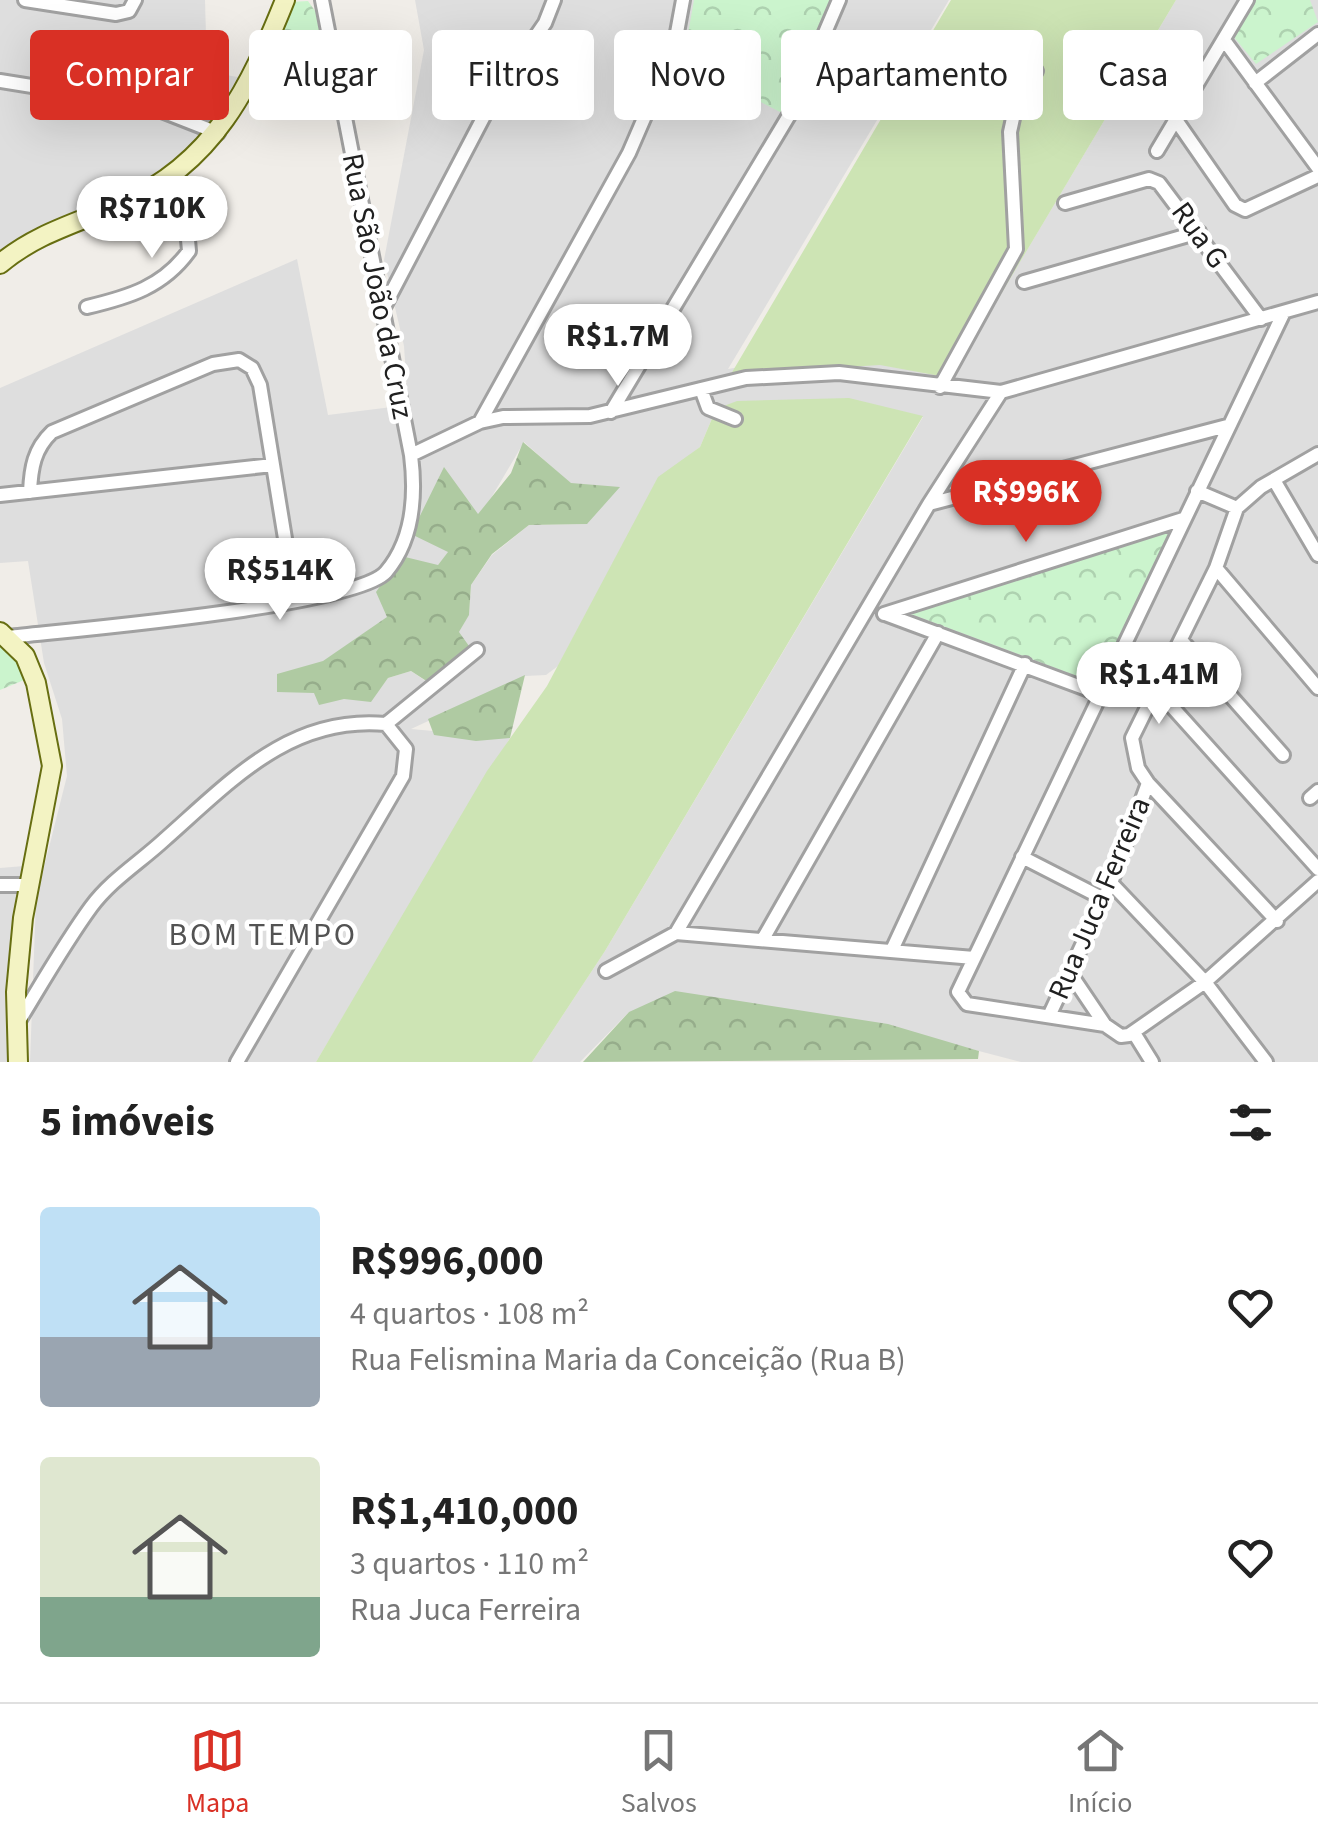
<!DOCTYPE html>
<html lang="pt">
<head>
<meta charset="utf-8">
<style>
  :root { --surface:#fff; --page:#f2f2f2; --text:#222; --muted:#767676; --line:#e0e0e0; --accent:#d93025 }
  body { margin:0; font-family:"Source Sans 3",sans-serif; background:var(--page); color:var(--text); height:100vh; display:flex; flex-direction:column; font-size:38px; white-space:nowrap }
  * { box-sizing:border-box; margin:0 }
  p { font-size:32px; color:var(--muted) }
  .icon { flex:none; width:55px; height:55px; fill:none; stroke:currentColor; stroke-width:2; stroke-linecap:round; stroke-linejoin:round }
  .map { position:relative; height:1062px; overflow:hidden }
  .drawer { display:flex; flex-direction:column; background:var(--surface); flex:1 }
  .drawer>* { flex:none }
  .banner { position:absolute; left:30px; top:30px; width:1260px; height:90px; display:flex; gap:20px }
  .price { position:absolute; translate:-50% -85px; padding:0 22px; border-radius:35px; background:#fff; color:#222; font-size:32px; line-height:65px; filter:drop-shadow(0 2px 5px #0008) }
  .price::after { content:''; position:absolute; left:50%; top:60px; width:30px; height:22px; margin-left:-15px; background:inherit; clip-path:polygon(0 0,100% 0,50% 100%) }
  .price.active { background:var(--accent); color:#fff }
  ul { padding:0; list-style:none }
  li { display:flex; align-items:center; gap:30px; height:250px; padding:0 40px }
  li span { display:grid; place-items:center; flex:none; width:280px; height:200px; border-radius:10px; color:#555 }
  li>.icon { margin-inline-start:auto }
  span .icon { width:120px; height:120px; fill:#fffc; stroke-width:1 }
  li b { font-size:42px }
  h2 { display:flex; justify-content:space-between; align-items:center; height:120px; padding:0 40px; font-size:42px }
  .tag { padding:0 35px; border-radius:10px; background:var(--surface); box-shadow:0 10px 40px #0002; font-size:35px; line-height:90px }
  .tag.active { background:var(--accent); color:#fff }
  .tabs { display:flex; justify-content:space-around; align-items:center; height:140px; border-top:2px solid var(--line); background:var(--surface); font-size:28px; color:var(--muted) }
  .tabs a { display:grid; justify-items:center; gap:5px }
  .tabs .active { color:var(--accent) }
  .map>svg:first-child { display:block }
</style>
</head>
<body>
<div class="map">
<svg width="1318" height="1062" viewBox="0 0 1318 1062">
  <defs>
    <pattern id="forest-crowns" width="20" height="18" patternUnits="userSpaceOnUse" patternTransform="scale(2.5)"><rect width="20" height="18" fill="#afcaa2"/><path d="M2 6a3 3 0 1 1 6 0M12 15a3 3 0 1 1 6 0" fill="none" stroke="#96ad8b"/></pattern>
    <pattern id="park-crowns" width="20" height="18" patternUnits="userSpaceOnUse" patternTransform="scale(2.5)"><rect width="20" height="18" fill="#cbf4cd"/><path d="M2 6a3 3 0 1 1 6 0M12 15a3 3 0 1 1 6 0" fill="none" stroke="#aed1b0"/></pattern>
  </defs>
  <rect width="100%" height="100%" fill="#f0ede8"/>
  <path fill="#dedede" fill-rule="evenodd" d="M 0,0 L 205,0 L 207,72 L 238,77 L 185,167 L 0,268 Z
    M 415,0 L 949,0 L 728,369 L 983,324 L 1176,0 L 1318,0 L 1318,1062 L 1021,1062 L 914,1034 L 629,1012 L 580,1062 L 532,1062 L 605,951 L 923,417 L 713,416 L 700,447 L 657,481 L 558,666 L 546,675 L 525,676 L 411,729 L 510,738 L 316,1062 L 30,1062 L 36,899 L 67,776 L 62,719 L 44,663 L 28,561 L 0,563 L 0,388 L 297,259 L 328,415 L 408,405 L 404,346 L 384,260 L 424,50 ZM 524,442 L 571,484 L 587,524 L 529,525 L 492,555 L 471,585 L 469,614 L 430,684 L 411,671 L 388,678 L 377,693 L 431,574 L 491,498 ZM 1146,614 L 964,996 L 958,991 Z
    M 24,866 L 17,890 L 9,1062 L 0,1062 L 0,868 Z"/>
  <path fill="#cde4b4" d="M 951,0 L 1176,0 L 951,378 L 880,365 L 731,374 Z
    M 849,398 L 923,416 L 605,951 L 532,1062 L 316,1062 L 487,771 L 547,686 L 658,477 L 700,447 L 716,409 L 737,401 Z"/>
  <path fill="url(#forest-crowns)" d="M 523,442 L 571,483 L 620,487 L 587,524 L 529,525 L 492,554 L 471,585 L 469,615 L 459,632 L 469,646 L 431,684 L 411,671 L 388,678 L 371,702 L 344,699 L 319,705 L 314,693 L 277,692 L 277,674 L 323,661 L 387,617 L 376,592 L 401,556 L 438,565 L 448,552 L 411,534 L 444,467 L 478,514 L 511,473 Z
    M 525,675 L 510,738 L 476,741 L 434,735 L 428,719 Z
    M 675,991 L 888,1024 L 979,1051 L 978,1059 L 583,1062 L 629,1012 Z"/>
  <path fill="url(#park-crowns)" d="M 694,0 L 835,0 L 784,114 L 683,62 Z
    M 1250,0 L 1310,0 L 1318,22 L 1256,64 L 1229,31 Z
    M 308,1 L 320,18 L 330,83 L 260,72 L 291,2 Z
    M 1174,526 L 1098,684 L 908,613 Z
    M 0,644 L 22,664 L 29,678 L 0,690 Z"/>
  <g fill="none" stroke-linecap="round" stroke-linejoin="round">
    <defs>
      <path id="street" d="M 25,0 L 116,14 L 129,11 L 135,0
        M 1224,40 L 1318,168
        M 0,81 L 144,104 L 218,133
        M 1255,83 L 1318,34
        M 1176,120 L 1235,205 L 1245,210 L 1318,176
        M 1157,151 L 1247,0
        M 1065,203 L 1149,179 L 1159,183 L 1261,319
        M 1024,282 L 1199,232
        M 87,307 C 129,297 163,287 189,251 L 186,217 L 157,186
        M 384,307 L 494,97 L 545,23 L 554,0
        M 940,387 L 1016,249 L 1010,132 L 1017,100 L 1036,71
        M 701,389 L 708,408 L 735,419
        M 611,412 L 791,112 L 839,0
        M 480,422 L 629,153 L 674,49 L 683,0
        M 411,455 L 480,422 L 503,417 L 590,416 L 746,378 L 839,373 L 1001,392 L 1318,302
        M 1274,480 L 1318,555
        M 1197,491 L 1237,508
        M 30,492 C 31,468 34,449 52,432 L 213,364 L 239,360 L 252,368 L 260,385 L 295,600
        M 0,495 L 273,465
        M 929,504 L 1227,426
        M 1216,568 L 1318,688
        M 884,614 L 1183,519
        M 885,614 L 1100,694
        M 9,637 C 70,630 357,606 386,572 C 414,539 416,495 411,455 L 322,0
        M 1181,640 L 1283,755
        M 1156,689 L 1318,869
        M 386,724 L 477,650
        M 1310,798 L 1318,791
        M 1022,857 L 1104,899
        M 1111,883 L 1205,982 L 1266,1062
        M 0,885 L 28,885
        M 1277,921 L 1148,783 L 1138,768 L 1132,738 L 1216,568 L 1237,508 L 1261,487 L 1318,454
        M 676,933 L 929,504 L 1001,392
        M 763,939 L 938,633
        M 892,950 L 1025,664
        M 606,971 L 676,933 L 974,958
        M 1070,973 L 1105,1025 L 1121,1036 L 1129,1035 L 1205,982 L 1318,881
        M 1050,1014 L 1111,883 L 1148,783
        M 17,1024 C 41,985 64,944 91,907 C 111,880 139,863 164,840 C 231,781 290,715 386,724 L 406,749 L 403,776 L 237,1062
        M 1105,1025 L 967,1004 L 958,992 L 1284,312
        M 1134,1033 L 1152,1062"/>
      <path id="secondary" d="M 0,264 C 36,233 81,222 123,203 C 214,163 250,87 285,0
        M 0,632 L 25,656 L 36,683 L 52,766 L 23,918 L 16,992 L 18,1062"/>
    </defs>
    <use href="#street" stroke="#a1a1a1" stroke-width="18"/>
    <use href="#secondary" stroke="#676e11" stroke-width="22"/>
    <use href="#street" stroke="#fff" stroke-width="12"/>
    <use href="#secondary" stroke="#f3f3c3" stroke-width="18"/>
  </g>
  <g text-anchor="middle" stroke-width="9" stroke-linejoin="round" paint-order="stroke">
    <g font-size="30" fill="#202020" stroke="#fff">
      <text transform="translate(1200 235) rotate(54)" y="10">Rua G</text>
      <text transform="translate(378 286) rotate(79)" y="10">Rua São João da Cruz</text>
      <text transform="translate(1099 898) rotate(-67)" y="10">Rua Juca Ferreira</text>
    </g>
    <g font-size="32" letter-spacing="2.5" fill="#535353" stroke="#fff">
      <text x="263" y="945">BOM TEMPO</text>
    </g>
  </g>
</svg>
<b class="price" style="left:152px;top:261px">R$710K</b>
<b class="price" style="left:618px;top:389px">R$1.7M</b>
<b class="price active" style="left:1026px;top:545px">R$996K</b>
<b class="price" style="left:280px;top:623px">R$514K</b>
<b class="price" style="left:1159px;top:727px">R$1.41M</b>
<div class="banner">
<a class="tag active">Comprar</a>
<a class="tag">Alugar</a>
<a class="tag">Filtros</a>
<a class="tag">Novo</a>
<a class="tag">Apartamento</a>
<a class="tag">Casa</a>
</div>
</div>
<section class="drawer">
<h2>5 imóveis<svg class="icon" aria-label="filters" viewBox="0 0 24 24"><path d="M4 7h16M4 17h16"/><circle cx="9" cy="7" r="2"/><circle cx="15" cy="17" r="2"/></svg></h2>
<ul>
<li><span style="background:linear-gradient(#bfe0f5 65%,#9aa5b1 0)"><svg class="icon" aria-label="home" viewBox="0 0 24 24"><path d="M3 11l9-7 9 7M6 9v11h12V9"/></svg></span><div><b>R$996,000</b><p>4 quartos · 108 m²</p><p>Rua Felismina Maria da Conceição (Rua B)</p></div><svg class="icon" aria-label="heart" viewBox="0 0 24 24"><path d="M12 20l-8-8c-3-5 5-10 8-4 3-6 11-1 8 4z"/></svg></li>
<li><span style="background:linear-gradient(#dfe7d0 70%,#7fa58c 0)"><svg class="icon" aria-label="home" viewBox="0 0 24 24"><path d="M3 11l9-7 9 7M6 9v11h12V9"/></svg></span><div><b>R$1,410,000</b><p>3 quartos · 110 m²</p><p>Rua Juca Ferreira</p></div><svg class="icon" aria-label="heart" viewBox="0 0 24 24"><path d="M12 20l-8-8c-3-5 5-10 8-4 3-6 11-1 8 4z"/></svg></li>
</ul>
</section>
<nav class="tabs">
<a class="active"><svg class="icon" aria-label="map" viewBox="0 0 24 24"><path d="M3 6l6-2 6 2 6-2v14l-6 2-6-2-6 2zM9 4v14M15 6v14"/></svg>Mapa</a>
<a><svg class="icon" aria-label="saved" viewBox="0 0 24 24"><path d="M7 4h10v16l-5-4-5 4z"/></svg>Salvos</a>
<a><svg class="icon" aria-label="home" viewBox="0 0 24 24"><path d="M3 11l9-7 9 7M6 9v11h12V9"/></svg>Início</a>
</nav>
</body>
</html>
